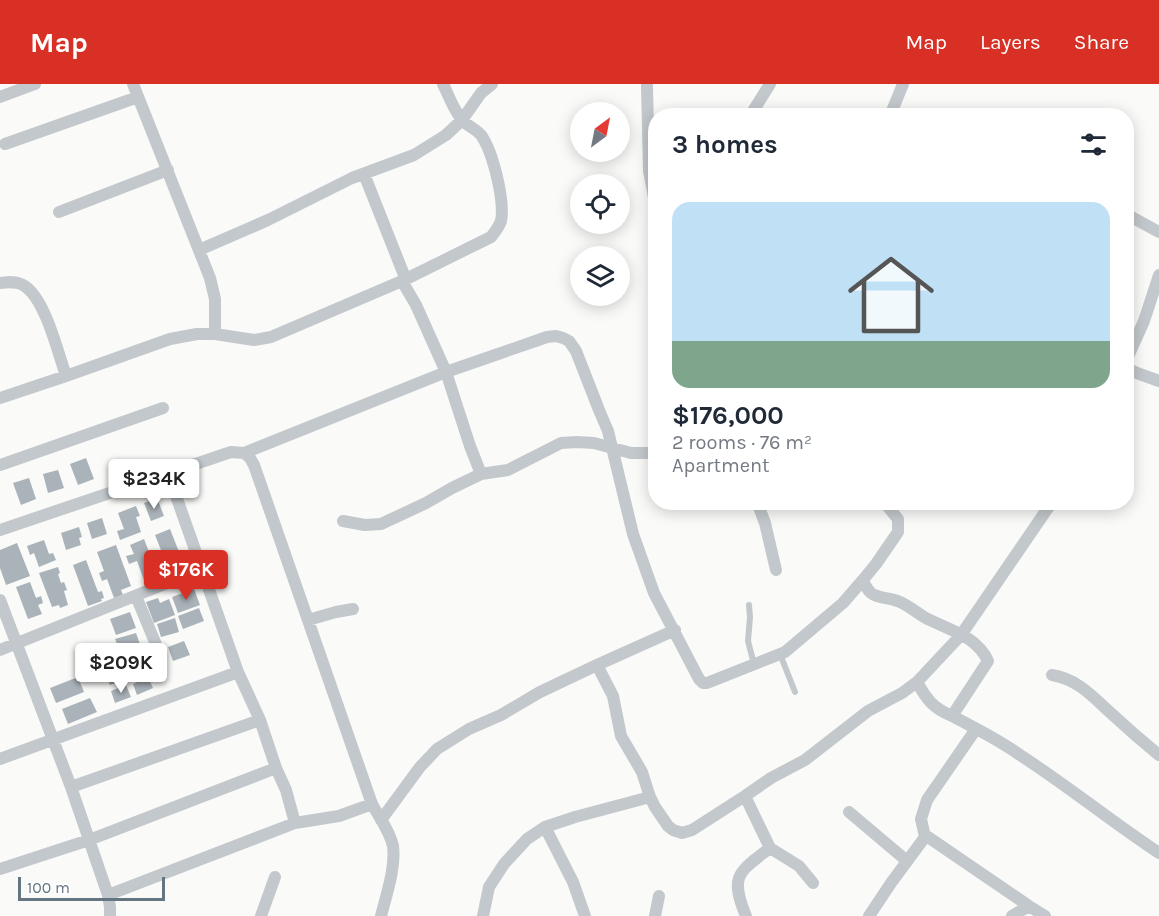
<!DOCTYPE html>
<html lang="en">
<head>
<meta charset="utf-8">
<style>
  :root { --surface:#fff; --page:#f6f6f7; --text:#1f2937; --muted:#747a83; --accent:#d93025 }
  body { margin:0; font-family:Karla,sans-serif; background:var(--page); color:var(--text); height:100vh; display:flex; flex-direction:column; font-size:22px; white-space:nowrap }
  * { box-sizing:border-box; margin:0 }
  p { font-size:20px; color:var(--muted) }
  .icon { flex:none; width:33px; height:33px; fill:none; stroke:currentColor; stroke-width:2; stroke-linecap:round; stroke-linejoin:round }
  .map { position:relative; flex:1; overflow:hidden }
  .panel { position:absolute; left:648px; top:24px; width:486px; height:402px; display:flex; flex-direction:column; background:var(--surface); border-radius:24px; box-shadow:0 3px 15px #0003 }
  .panel>* { flex:none }
  .needle { width:39px; rotate:32deg }
  .controls { position:absolute; left:570px; top:18px; display:grid; gap:12px }
  .controls a { display:grid; place-items:center; width:60px; height:60px; border-radius:50%; background:var(--surface); box-shadow:0 3px 15px #0003; font-size:30px }
  .scale { position:absolute; left:18px; bottom:15px; width:147px; box-sizing:border-box; padding-left:6px; border:3px solid #657683; border-top:0; font-size:16px; line-height:21px; white-space:nowrap; color:#657683; -webkit-text-stroke:4px #fff; paint-order:stroke }
  .price { position:absolute; translate:-50% -51px; padding:0 14px; border-radius:6px; background:#fff; color:#222; font-size:20px; line-height:39px; filter:drop-shadow(0 2px 3px #0008) }
  .price::after { content:''; position:absolute; left:50%; top:36px; width:18px; height:14px; margin-left:-9px; background:inherit; clip-path:polygon(0 0,100% 0,50% 100%) }
  .price.current { background:var(--accent); color:#fff }
  ul { padding:0; list-style:none }
  li { display:grid; align-content:center; gap:12px; height:318px; padding:0 24px }
  li span { display:grid; place-items:center; height:186px; border-radius:18px; color:#555 }
  li>.icon { margin-inline-start:auto }
  span .icon { width:108px; height:108px; fill:#fffc; stroke-width:1 }
  li b { font-size:26px }
  h2 { display:flex; justify-content:space-between; align-items:center; height:72px; padding:0 24px; font-size:26px }
  header { display:flex; align-items:center; gap:36px; box-sizing:border-box; height:84px; padding:0 30px; background:var(--accent); color:#fff }
  header strong { font-size:28px }
  nav { display:flex; gap:33px; margin-inline-start:auto; font-size:21px }
  .map>svg:first-child { display:block }
</style>
</head>
<body>
<header>
<strong>Map</strong>
<nav><a>Map</a><a>Layers</a><a>Share</a></nav>
</header>
<div class="map">
<svg width="1159" height="832" viewBox="0 0 1159 832">
  <rect width="100%" height="100%" fill="#fafaf8"/>
  <path fill="#aab3b9" d="M 86,374 L 94,395 L 78,401 L 70,380 Z
    M 58,386 L 64,404 L 48,409 L 43,390 Z
    M 29,394 L 36,415 L 21,421 L 13,399 Z
    M 157,414 L 164,432 L 151,437 L 144,419 Z
    M 136,422 L 140,432 L 136,433 L 141,448 L 120,456 L 117,447 L 124,445 L 118,429 Z
    M 102,434 L 107,450 L 92,455 L 87,439 Z
    M 79,443 L 82,453 L 79,454 L 81,461 L 66,466 L 61,449 Z
    M 170,445 L 181,473 L 187,471 L 189,478 L 184,480 L 186,485 L 171,491 L 155,451 Z
    M 144,455 L 158,491 L 144,496 L 137,477 L 129,480 L 126,472 L 134,470 L 130,461 Z
    M 44,456 L 49,470 L 53,469 L 56,476 L 39,483 L 34,469 L 30,471 L 27,462 Z
    M 17,459 L 30,492 L 6,501 L 0,484 L 0,466 Z
    M 116,461 L 131,502 L 121,506 L 123,511 L 114,514 L 107,495 L 102,497 L 99,489 L 104,487 L 97,468 Z
    M 86,476 L 98,508 L 102,507 L 104,514 L 101,515 L 102,517 L 88,522 L 73,481 Z
    M 58,483 L 60,489 L 58,490 L 61,499 L 64,498 L 67,506 L 64,507 L 68,521 L 60,524 L 59,521 L 52,523 L 39,489 Z
    M 30,498 L 36,514 L 41,512 L 43,519 L 38,521 L 42,530 L 28,535 L 16,503 Z
    M 194,505 L 200,521 L 178,529 L 172,513 Z
    M 158,514 L 160,519 L 169,515 L 175,531 L 154,539 L 146,518 Z
    M 199,524 L 204,537 L 183,545 L 178,532 Z
    M 130,528 L 136,544 L 116,551 L 110,535 Z
    M 175,534 L 179,548 L 161,553 L 157,540 Z
    M 136,549 L 141,563 L 121,570 L 115,555 Z
    M 184,557 L 190,571 L 173,577 L 168,563 Z
    M 150,570 L 155,585 L 129,594 L 125,578 Z
    M 119,582 L 124,596 L 110,601 L 105,588 Z
    M 78,593 L 84,608 L 56,619 L 50,604 Z
    M 148,593 L 153,604 L 137,611 L 133,600 Z
    M 126,601 L 131,613 L 115,619 L 111,607 Z
    M 90,614 L 97,628 L 68,640 L 62,625 Z"/>
  <g fill="none" stroke-linecap="round" stroke-linejoin="round">
    <path stroke="#c3c8cc" stroke-width="6" d="M 749,521 L 750,533 L 748,557 L 754,580
      M 780,570 L 795,608"/>
    <path stroke="#c3c8cc" stroke-width="12" d="M 133,0 L 210,194 L 215,215 L 215,250
      M 647,2 L 649,87 L 656,124
      M 0,13 L 35,0
      M 750,32 L 770,0
      M 890,32 L 903,0
      M 5,60 L 138,13
      M 364,90 L 406,196
      M 59,128 L 168,86
      M 1126,130 L 1159,148
      M 199,166 L 268,136 L 352,94 L 414,71 L 446,51 L 462,36 L 481,9 L 492,0
      M 402,197 L 416,221 L 446,288 L 470,362 L 481,390
      M 0,199 C 8,198 16,197 23,201 C 45,213 58,269 66,292
      M 1126,277 L 1144,237 L 1159,191
      M 1126,284 L 1137,289 L 1159,297
      M 0,314 L 66,292 L 170,255 L 197,250 L 215,250 L 254,256 L 271,253 L 402,197 L 491,153 C 495,148 499,143 501,137 C 505,117 493,68 481,51 C 476,45 468,42 463,37 C 455,29 448,10 443,0
      M 244,369 L 446,288 L 547,253 L 556,252 L 563,254 L 569,257 L 576,267 L 599,326 L 608,347 L 633,450 L 654,509 L 699,595 L 703,599 L 707,599 L 785,568 L 843,519 L 862,497
      M 244,369 L 250,374 L 254,381 L 372,720 C 379,733 390,747 393,762 C 396,783 386,812 381,832
      M 0,381 L 163,324
      M 168,389 L 238,588 L 260,636 L 276,684 L 286,706 L 295,739
      M 757,418 L 765,439 L 776,486
      M 884,418 L 898,435 L 898,448 L 876,480 L 862,497 C 865,500 867,505 870,508 C 875,514 892,514 900,518 C 909,522 916,528 924,533 C 948,546 976,551 988,577 L 952,632 C 975,644 999,656 1020,671 C 1068,702 1112,738 1159,769
      M 343,437 L 365,441 L 381,440 L 426,419 L 452,404 L 481,390 L 508,386 L 561,359 L 577,358 L 594,359 L 631,369 L 649,369 L 656,367
      M 0,446 L 231,368 L 244,369
      M 136,512 L 157,563
      M 0,516 L 71,703 L 108,811 L 110,823 L 110,832
      M 308,536 L 336,528 L 353,525
      M 0,566 L 202,485
      M 597,581 L 613,612 L 621,652 L 642,688 L 650,713 L 655,723 L 668,742 L 673,746 L 682,749 L 692,746 L 745,712 L 771,694 L 805,676 L 868,627 L 902,609 L 917,598 L 961,551 L 1052,418
      M 1052,591 C 1078,595 1094,614 1113,631 C 1128,645 1143,658 1159,671
      M 917,598 C 927,616 933,624 952,632
      M 0,675 L 238,588
      M 71,703 L 260,636
      M 745,712 L 770,764 L 799,782 L 813,799
      M 849,728 L 907,777
      M 381,736 L 420,683 L 437,665 L 469,645 L 501,631 L 540,608 L 597,581 L 675,546
      M 545,743 L 573,798 L 585,832
      M 925,753 L 921,735 L 927,716 L 976,645
      M 0,785 L 89,756 L 276,684
      M 108,811 L 295,739 L 339,732 L 372,720
      M 261,832 L 275,793
      M 483,832 L 489,803 L 504,780 L 527,755 L 545,743 L 575,733 L 650,713
      M 655,832 L 659,812
      M 746,832 C 729,791 739,788 770,764
      M 869,832 L 891,799 L 925,753 L 928,753 L 1029,822 L 1045,832
      M 1012,832 L 1029,822"/>
  </g>
</svg>
<div class="controls">
<a><svg class="needle" viewBox="-14 -14 28 28"><path d="M0-13l5 13h-10z" fill="#e53935"/><path d="M0 13l5-13h-10z" fill="#747a83"/></svg></a>
<a><svg class="icon" aria-label="locate" viewBox="0 0 24 24"><circle cx="12" cy="12" r="6"/><path d="M12 2v4M12 18v4M2 12h4M18 12h4"/></svg></a>
<a><svg class="icon" aria-label="layers" viewBox="0 0 24 24"><path d="M12 4l9 5-9 5-9-5zM3 14l9 5 9-5"/></svg></a>
</div>
<div class="scale">100 m</div>
<b class="price" style="left:154px;top:426px">$234K</b>
<b class="price current" style="left:186px;top:517px">$176K</b>
<b class="price" style="left:121px;top:610px">$209K</b>
<section class="panel">
<h2>3 homes<svg class="icon" aria-label="filters" viewBox="0 0 24 24"><path d="M4 7h16M4 17h16"/><circle cx="9" cy="7" r="2"/><circle cx="15" cy="17" r="2"/></svg></h2>
<ul>
<li><span style="background:linear-gradient(#bfe0f5 75%,#7fa58c 0)"><svg class="icon" aria-label="home" viewBox="0 0 24 24"><path d="M3 11l9-7 9 7M6 9v11h12V9"/></svg></span><div><b>$176,000</b><p>2 rooms · 76 m²</p><p>Apartment</p></div></li>
</ul>
</section>
</div>
</body>
</html>
